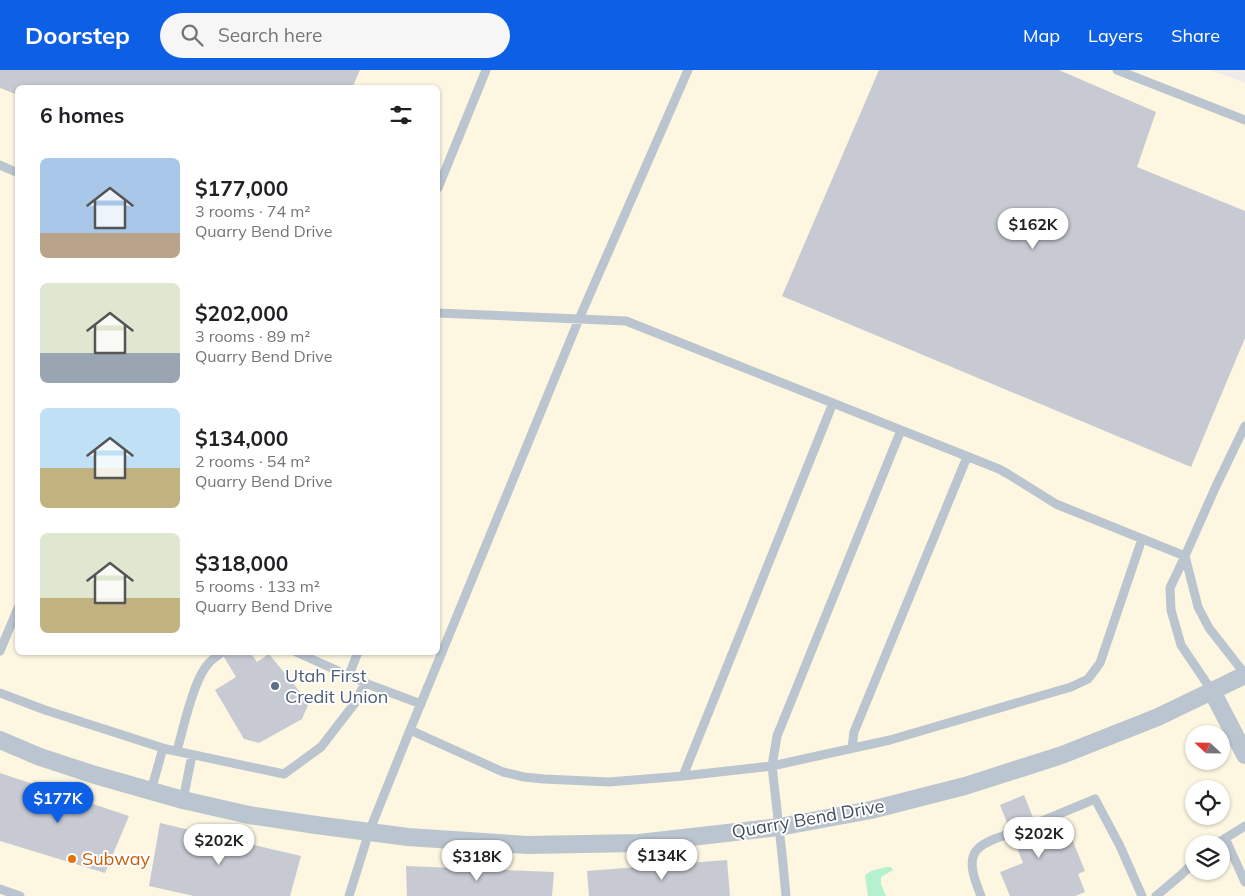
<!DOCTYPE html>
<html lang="en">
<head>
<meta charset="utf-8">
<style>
  :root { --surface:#fff; --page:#f6f6f6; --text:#202124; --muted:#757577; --accent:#0d60e6 }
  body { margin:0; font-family:Mulish,sans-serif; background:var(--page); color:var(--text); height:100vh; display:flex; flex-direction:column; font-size:19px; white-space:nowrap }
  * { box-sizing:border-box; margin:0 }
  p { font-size:16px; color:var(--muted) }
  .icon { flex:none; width:28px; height:28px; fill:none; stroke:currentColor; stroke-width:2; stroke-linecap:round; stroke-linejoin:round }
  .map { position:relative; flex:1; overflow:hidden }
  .panel { position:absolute; left:15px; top:15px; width:425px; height:570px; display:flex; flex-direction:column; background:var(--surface); border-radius:8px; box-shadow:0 1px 4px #0004 }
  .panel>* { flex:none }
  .needle { width:32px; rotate:292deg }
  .buttons { position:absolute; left:1185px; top:655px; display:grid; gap:10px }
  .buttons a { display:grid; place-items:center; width:45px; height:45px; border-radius:50%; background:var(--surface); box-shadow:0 1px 4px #0004; font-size:25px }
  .price { position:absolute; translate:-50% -42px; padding:0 11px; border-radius:18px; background:#fff; color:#222; font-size:16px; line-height:32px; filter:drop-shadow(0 1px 2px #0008) }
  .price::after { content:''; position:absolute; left:50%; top:30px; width:15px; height:11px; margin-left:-8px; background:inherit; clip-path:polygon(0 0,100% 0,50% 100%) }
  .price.on { background:var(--accent); color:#fff }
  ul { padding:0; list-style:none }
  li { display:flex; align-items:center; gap:15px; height:125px; padding:0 25px }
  li span { display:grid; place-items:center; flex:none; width:140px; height:100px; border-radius:8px; color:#555 }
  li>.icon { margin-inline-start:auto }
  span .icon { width:60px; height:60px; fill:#fffc; stroke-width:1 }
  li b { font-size:21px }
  h2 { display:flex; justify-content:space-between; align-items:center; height:60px; padding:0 25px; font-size:21px }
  header { display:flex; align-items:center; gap:30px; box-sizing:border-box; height:70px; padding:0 25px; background:var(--accent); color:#fff }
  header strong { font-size:24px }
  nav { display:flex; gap:28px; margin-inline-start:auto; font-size:18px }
  .search { width:350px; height:45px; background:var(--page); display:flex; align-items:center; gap:12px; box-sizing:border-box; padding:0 18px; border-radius:28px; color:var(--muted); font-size:19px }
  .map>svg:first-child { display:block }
</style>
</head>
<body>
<header>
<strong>Doorstep</strong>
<div class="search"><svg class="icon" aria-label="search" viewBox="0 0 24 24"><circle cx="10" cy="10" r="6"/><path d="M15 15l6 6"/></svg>Search here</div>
<nav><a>Map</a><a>Layers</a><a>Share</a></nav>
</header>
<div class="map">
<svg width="1245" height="826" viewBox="0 0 1245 826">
  <rect width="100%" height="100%" fill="#efebeb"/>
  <path fill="#fdf6e1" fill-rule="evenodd" d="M 0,0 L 1211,0 L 1245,13 L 1245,826 L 0,826 ZM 18,18 L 438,18 L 438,582 L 18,582 ZM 1194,664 L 1221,664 L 1221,691 L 1194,691 ZM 1194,719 L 1221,719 L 1221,746 L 1194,746 ZM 1194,774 L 1221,774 L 1221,801 L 1194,801 Z"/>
  <path fill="#b5f1cf" d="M 886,797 L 891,797 L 893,800 L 881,807 L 881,814 L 886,826 L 868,826 L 865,805 L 871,801 Z"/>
  <path fill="#c7cad2" d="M 0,0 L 360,0 L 352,18 L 18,18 L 18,25 L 0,18 Z
    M 879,0 L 1059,0 L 1156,42 L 1137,97 L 1245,141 L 1245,268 L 1191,397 L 782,226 Z
    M 221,582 L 250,582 L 257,592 L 269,584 L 309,633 L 302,649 L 259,673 L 244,669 L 215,620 L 236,607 Z
    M 0,703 L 129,746 L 105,803 L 0,771 Z
    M 1024,725 L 1046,780 L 1072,769 L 1085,801 L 1078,804 L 1085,822 L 1075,826 L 1010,826 L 1000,802 L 1023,793 L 1000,735 Z
    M 160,753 L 301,786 L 290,826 L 194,826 L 149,816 Z
    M 727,790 L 730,826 L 589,826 L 587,801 Z
    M 406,796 L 554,802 L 552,826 L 407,826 Z"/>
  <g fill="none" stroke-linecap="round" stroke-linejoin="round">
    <path stroke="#bbc5cf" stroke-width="9" d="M 1117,0 L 1245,50
      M 0,95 L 18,103
      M 438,118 L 486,0
      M 438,243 L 626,251 L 999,399 L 1008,404 L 1056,434 L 1185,486 L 1216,416 L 1245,356
      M 0,581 L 18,538
      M 296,582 L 365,613
      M 349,605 L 358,582
      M 1212,621 L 1181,575 L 1171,540 L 1170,518 L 1185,486 L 1198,537 L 1209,558 L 1245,604
      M 0,623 L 45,640 L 166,679 L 284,704 L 321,677 L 355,633 L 365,613 L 421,634
      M 410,660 L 503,702 L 524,707 L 544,709 L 609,712 L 683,706 L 772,696 L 890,670 L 1071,617 L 1088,609 L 1100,593 L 1142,469
      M 852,678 L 854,662 L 967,387
      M 177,681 C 183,659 194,608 209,593 C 212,589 217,586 221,583
      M 683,706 L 833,333
      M 151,721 L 163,678
      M 183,730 L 192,685
      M 1035,754 L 1095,729 L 1120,776 L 1142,826
      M 1225,768 L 1245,812
      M 1216,774 L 1245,756
      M 0,819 L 20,826
      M 349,826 L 369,762 L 410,660 L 579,249 L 688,0
      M 786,826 L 782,784 L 772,696 L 777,666 L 901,360
      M 981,826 C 976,813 967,793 976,781 C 983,771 1001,767 1011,763
      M 1156,826 L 1181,805 L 1194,792"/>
    <path stroke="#bbc5cf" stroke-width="18" d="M 1212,621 L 1245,685
      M 0,670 L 40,687 L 95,705 L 183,730 L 249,745 L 316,755 L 408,767 L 527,775 L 639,773 L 779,757 L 871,740 L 965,716 L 1062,685 L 1158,647 L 1245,605"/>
  </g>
  <circle fill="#5c6f8a" stroke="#fff" stroke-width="2" cx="275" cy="616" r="5"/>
  <circle fill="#e8710a" stroke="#fff" stroke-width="2" cx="72" cy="789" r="5"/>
  <g text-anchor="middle" stroke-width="4" stroke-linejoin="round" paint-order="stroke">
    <g font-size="18" fill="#4e5e75" stroke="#fff" text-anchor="start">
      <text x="285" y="612">Utah First<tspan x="285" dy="21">Credit Union</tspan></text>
    </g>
    <g font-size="18" fill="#434e5a" stroke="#fff">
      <text transform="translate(808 749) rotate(-10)" y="6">Quarry Bend Drive</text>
    </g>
    <g font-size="18" fill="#c56008" stroke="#fff" text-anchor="start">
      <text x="82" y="795">Subway</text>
    </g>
  </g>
</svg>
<div class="buttons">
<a><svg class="needle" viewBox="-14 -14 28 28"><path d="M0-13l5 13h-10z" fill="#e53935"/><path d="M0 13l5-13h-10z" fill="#757577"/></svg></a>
<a><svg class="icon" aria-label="locate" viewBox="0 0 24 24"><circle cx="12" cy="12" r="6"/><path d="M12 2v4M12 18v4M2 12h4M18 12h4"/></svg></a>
<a><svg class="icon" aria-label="layers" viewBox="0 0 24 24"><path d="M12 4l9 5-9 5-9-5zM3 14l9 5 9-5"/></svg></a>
</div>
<b class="price" style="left:1033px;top:180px">$162K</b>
<b class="price on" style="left:58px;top:754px">$177K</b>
<b class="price" style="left:1039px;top:789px">$202K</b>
<b class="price" style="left:219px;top:796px">$202K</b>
<b class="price" style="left:662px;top:811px">$134K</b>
<b class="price" style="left:477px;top:812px">$318K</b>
<section class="panel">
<h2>6 homes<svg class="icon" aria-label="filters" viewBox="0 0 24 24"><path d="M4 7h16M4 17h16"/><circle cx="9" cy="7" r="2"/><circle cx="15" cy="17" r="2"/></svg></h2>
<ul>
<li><span style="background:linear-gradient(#a9c7e8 75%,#b9a48a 0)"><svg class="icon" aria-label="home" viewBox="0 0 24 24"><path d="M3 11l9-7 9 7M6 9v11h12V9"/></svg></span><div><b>$177,000</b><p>3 rooms · 74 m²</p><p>Quarry Bend Drive</p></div></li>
<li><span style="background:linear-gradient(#dfe7d0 70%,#9aa5b1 0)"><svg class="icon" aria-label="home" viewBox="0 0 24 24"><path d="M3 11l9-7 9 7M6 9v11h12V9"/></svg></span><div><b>$202,000</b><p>3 rooms · 89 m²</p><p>Quarry Bend Drive</p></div></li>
<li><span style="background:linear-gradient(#bfe0f5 60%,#c2b280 0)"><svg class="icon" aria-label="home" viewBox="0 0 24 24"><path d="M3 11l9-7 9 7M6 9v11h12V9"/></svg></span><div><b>$134,000</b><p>2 rooms · 54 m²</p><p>Quarry Bend Drive</p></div></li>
<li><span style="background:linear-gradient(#dfe7d0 65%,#c2b280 0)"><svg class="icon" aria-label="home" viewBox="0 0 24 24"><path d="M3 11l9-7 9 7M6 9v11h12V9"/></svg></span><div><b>$318,000</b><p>5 rooms · 133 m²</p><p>Quarry Bend Drive</p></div></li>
</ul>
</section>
</div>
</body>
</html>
